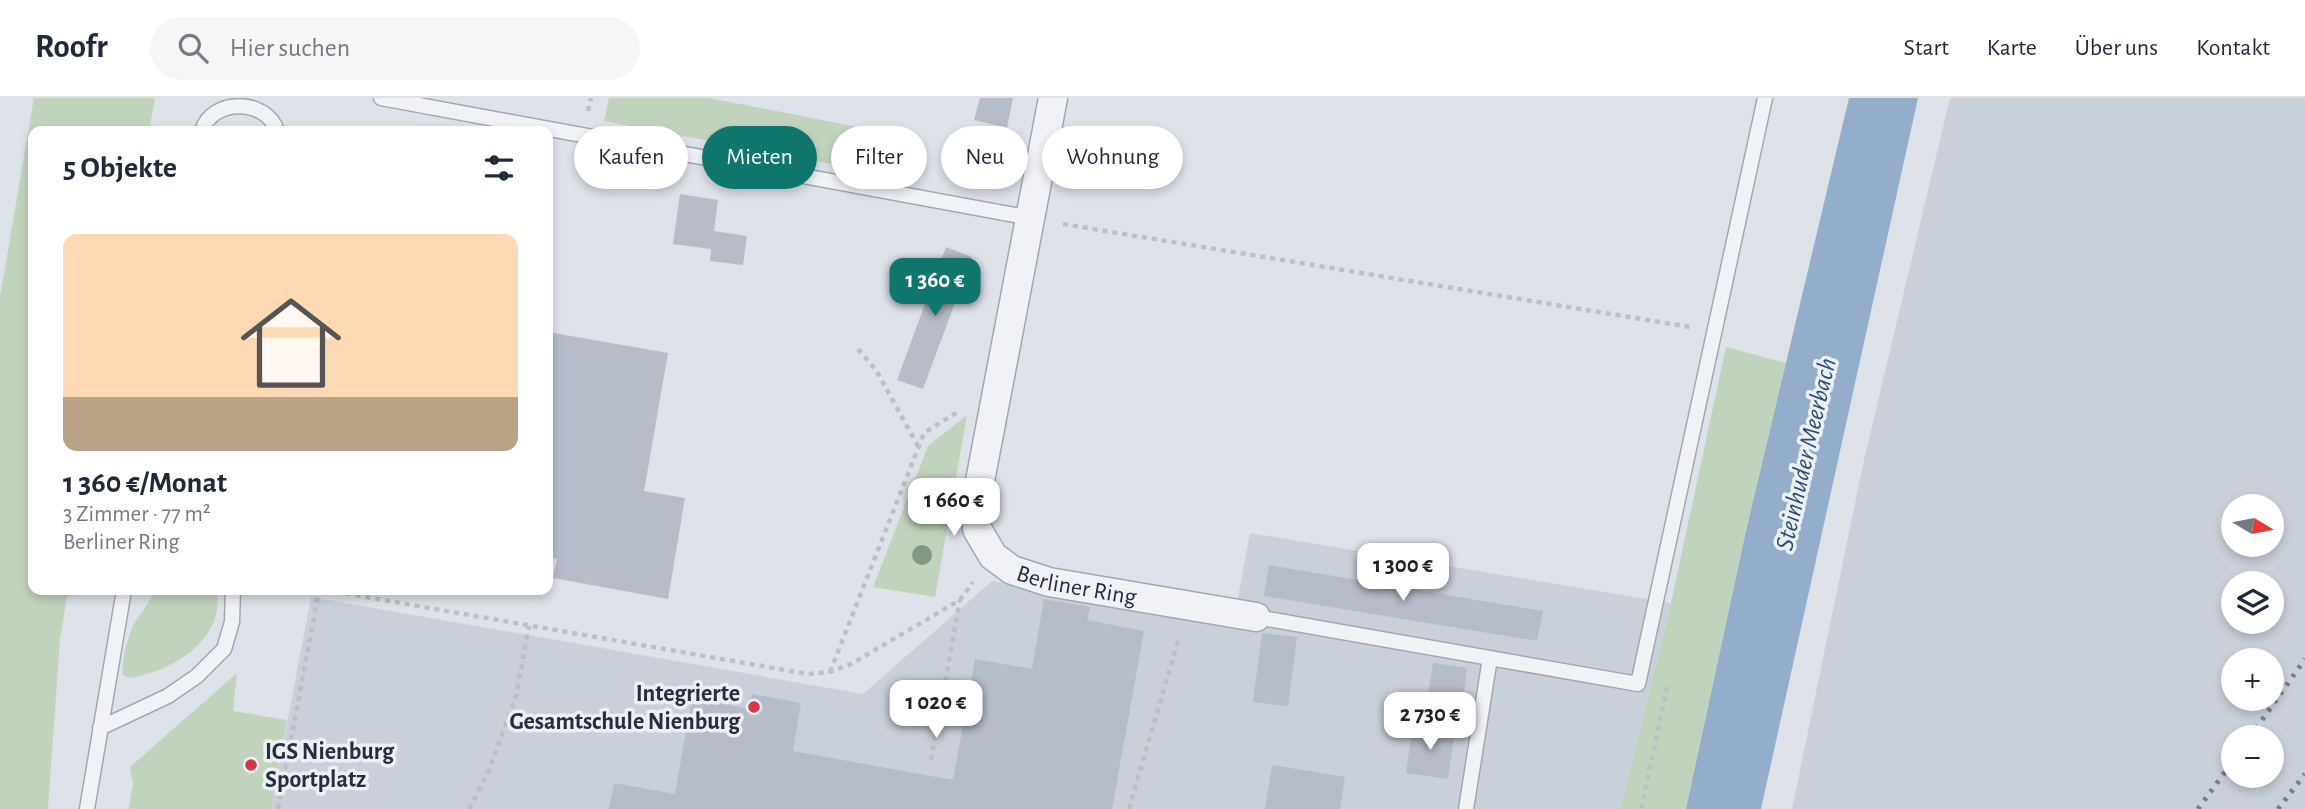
<!DOCTYPE html>
<html lang="de">
<head>
<meta charset="utf-8">
<style>
  :root { --surface:#fff; --page:#f6f6f7; --text:#1f2937; --muted:#747a83; --line:#e0e1e3; --accent:#0f766e }
  body { margin:0; font-family:"Alegreya Sans",sans-serif; background:var(--page); color:var(--text); height:100vh; display:flex; flex-direction:column; font-size:26px; white-space:nowrap }
  * { box-sizing:border-box; margin:0 }
  p { font-size:23px; color:var(--muted) }
  .icon { flex:none; width:38px; height:38px; fill:none; stroke:currentColor; stroke-width:2; stroke-linecap:round; stroke-linejoin:round }
  .map { position:relative; flex:1; overflow:hidden }
  .details { position:absolute; left:28px; top:28px; width:525px; height:469px; display:flex; flex-direction:column; background:var(--surface); border-radius:14px; box-shadow:0 4px 10px #0003 }
  .details>* { flex:none }
  .top-card { position:absolute; left:574px; top:28px; width:665px; height:63px; display:flex; gap:14px }
  .needle { width:46px; rotate:100deg }
  .buttons { position:absolute; left:2221px; top:396px; display:grid; gap:14px }
  .buttons a { display:grid; place-items:center; width:63px; height:63px; border-radius:50%; background:var(--surface); box-shadow:0 4px 10px #0003; font-size:35px }
  .price { position:absolute; translate:-50% -60px; padding:0 16px; border-radius:14px; background:#fff; color:#222; font-size:23px; line-height:46px; filter:drop-shadow(0 2px 4px #0008) }
  .price::after { content:''; position:absolute; left:50%; top:42px; width:21px; height:16px; margin-left:-10px; background:inherit; clip-path:polygon(0 0,100% 0,50% 100%) }
  .price.on { background:var(--accent); color:#fff }
  ul { padding:0; list-style:none }
  li { display:grid; align-content:center; gap:14px; height:371px; padding:0 35px }
  li span { display:grid; place-items:center; height:217px; border-radius:14px; color:#555 }
  li>.icon { margin-inline-start:auto }
  span .icon { width:126px; height:126px; fill:#fffc; stroke-width:1 }
  li b { font-size:30px }
  h2 { display:flex; justify-content:space-between; align-items:center; height:84px; padding:0 35px; font-size:30px }
  .chip { padding:0 24px; border-radius:32px; background:var(--surface); box-shadow:0 4px 10px #0003; font-size:24px; line-height:63px }
  .chip.on { background:var(--accent); color:#fff }
  header { display:flex; align-items:center; gap:42px; box-sizing:border-box; height:98px; padding:0 35px; background:var(--surface); border-bottom:2px solid var(--line) }
  header strong { font-size:33px }
  nav { display:flex; gap:38px; margin-inline-start:auto; font-size:24px }
  .search { width:490px; height:63px; background:var(--page); display:flex; align-items:center; gap:18px; box-sizing:border-box; padding:0 24px; border-radius:38px; color:var(--muted); font-size:26px }
  .map>svg:first-child { display:block }
</style>
</head>
<body>
<header>
<strong>Roofr</strong>
<div class="search"><svg class="icon" aria-label="search" viewBox="0 0 24 24"><circle cx="10" cy="10" r="6"/><path d="M15 15l6 6"/></svg>Hier suchen</div>
<nav><a>Start</a><a>Karte</a><a>Über uns</a><a>Kontakt</a></nav>
</header>
<div class="map">
<svg width="2305" height="711" viewBox="0 0 2305 711">
  <rect width="100%" height="100%" fill="#dde1e8"/>
  <path fill="#cad0da" fill-rule="evenodd" d="M 1950,0 L 2305,0 L 2305,711 L 1792,711 L 1864,362 ZM 2233,408 L 2272,408 L 2272,446 L 2233,446 ZM 2233,485 L 2272,485 L 2272,523 L 2233,523 ZM 2233,562 L 2272,562 L 2272,600 L 2233,600 ZM 2233,639 L 2272,639 L 2272,677 L 2233,677 Z
    M 1250,435 L 1671,505 L 1620,711 L 271,711 L 311,499 L 863,596 L 992,483 L 1233,526 Z"/>
  <path fill="#c2d3bd" d="M 34,0 L 155,0 L 149,33 L 33,33 L 33,492 L 68,492 L 60,541 L 48,711 L 0,711 L 0,199 Z
    M 609,0 L 709,0 L 909,39 L 901,79 L 604,23 Z
    M 1726,249 L 1786,265 L 1746,433 L 1686,711 L 1620,711 L 1671,505 Z
    M 967,317 L 935,499 L 873,489 L 928,348 Z
    M 154,492 L 217,492 C 225,542 172,574 129,580 L 123,577 C 121,564 129,532 137,521 C 144,511 150,504 154,492 Z
    M 237,575 L 233,613 L 287,622 L 271,711 L 129,711 L 133,685 L 130,669 Z"/>
  <path fill="#94adcb" d="M 1849,0 L 1918,0 L 1761,711 L 1686,711 L 1746,433 Z"/>
  <path fill="#b6bcc8" d="M 980,0 L 1013,0 L 1007,30 L 974,22 Z
    M 680,96 L 718,102 L 714,133 L 747,138 L 743,167 L 710,163 L 711,151 L 673,146 Z
    M 946,149 L 972,159 L 923,291 L 897,282 Z
    M 548,234 L 668,255 L 644,393 L 685,400 L 668,501 L 553,480 L 557,461 L 548,459 Z
    M 1269,467 L 1543,513 L 1537,543 L 1264,498 Z
    M 1044,501 L 1090,509 L 1087,522 L 1144,533 L 1112,711 L 609,711 L 614,685 L 675,696 L 692,600 L 749,611 L 752,596 L 801,605 L 793,653 L 953,682 L 975,561 L 1032,571 Z
    M 1262,535 L 1297,539 L 1288,608 L 1253,604 Z
    M 1433,565 L 1467,570 L 1461,619 L 1425,614 Z
    M 1413,626 L 1455,633 L 1448,681 L 1406,675 Z
    M 1272,667 L 1345,679 L 1340,711 L 1265,711 Z"/>
  <g fill="none" stroke-linecap="round" stroke-linejoin="round">
    <defs>
      <path id="service" d="M 381,0 L 1031,120
        M 202,33 C 211,0 267,0 277,33
        M 1256,519 L 1638,586 L 1765,0
        M 100,630 L 168,598 L 197,578 L 224,551 L 232,524 L 233,492
        M 87,711 L 124,492
        M 1466,711 L 1490,560"/>
      <g id="minor">
        <path id="s1" d="M 1053,0 L 976,404 L 977,431 L 993,458 L 1012,472 L 1049,484 L 1256,519"/>
      </g>
    </defs>
    <use href="#service" stroke="#a2a8b2" stroke-width="17"/>
    <use href="#minor" stroke="#a2a8b2" stroke-width="31"/>
    <path stroke="#bbbfc6" stroke-width="4.5" stroke-dasharray="5 5" stroke-linecap="butt" d="M 588,13 L 591,0
      M 1063,126 L 1690,229
      M 858,251 L 876,272 L 918,348
      M 326,492 L 808,576 L 830,574 L 851,566 L 960,502 L 973,484
      M 830,574 L 924,335 L 959,313
      M 931,662 L 960,502
      M 278,711 L 319,492
      M 469,711 L 488,675 L 516,598 L 529,528
      M 1129,711 L 1179,539
      M 1641,711 L 1667,589"/>
    <use href="#service" stroke="#f0f2f6" stroke-width="14"/>
    <use href="#minor" stroke="#f0f2f6" stroke-width="28"/>
    <path stroke="#757f93" stroke-width="5" stroke-dasharray="3.5 7" stroke-linecap="butt" d="M 2250,639 L 2305,561
      M 2198,711 L 2233,663
      M 2278,711 L 2305,676"/>
  </g>
  <g fill="#829883">
    <circle cx="942" cy="394" r="10"/>
    <circle cx="922" cy="457" r="10"/>
  </g>
  <g fill="#d83649" stroke="#ecf0f5" stroke-width="2.5">
    <circle cx="754" cy="609" r="7"/>
    <circle cx="251" cy="667" r="7"/>
  </g>
  <g text-anchor="middle" stroke-width="7" stroke-linejoin="round" paint-order="stroke">
    <g font-size="24" fill="#252e3f" stroke="#ecf0f5">
      <text dy="8" stroke="none"><textPath href="#s1" startOffset="560">Berliner Ring</textPath></text>
    </g>
    <g font-size="24" font-weight="bold" fill="#252e3f" stroke="#ecf0f5" text-anchor="end">
      <text x="740" y="603">Integrierte<tspan x="740" dy="28">Gesamtschule Nienburg</tspan></text>
      <text x="265" y="661" text-anchor="start">IGS Nienburg<tspan x="265" dy="28">Sportplatz</tspan></text>
    </g>
    <g font-size="26" font-style="italic" fill="#2c4b76" stroke="#ecf0f5">
      <text transform="translate(1805 356) rotate(-77)" y="9">Steinhuder Meerbach</text>
    </g>
  </g>
</svg>
<div class="buttons">
<a><svg class="needle" viewBox="-14 -14 28 28"><path d="M0-13l5 13h-10z" fill="#e53935"/><path d="M0 13l5-13h-10z" fill="#747a83"/></svg></a>
<a><svg class="icon" aria-label="layers" viewBox="0 0 24 24"><path d="M12 4l9 5-9 5-9-5zM3 14l9 5 9-5"/></svg></a>
<a>+</a>
<a>−</a>
</div>
<b class="price on" style="left:935px;top:220px">1 360 €</b>
<b class="price" style="left:954px;top:440px">1 660 €</b>
<b class="price" style="left:1403px;top:505px">1 300 €</b>
<b class="price" style="left:936px;top:642px">1 020 €</b>
<b class="price" style="left:1430px;top:654px">2 730 €</b>
<div class="top-card">
<a class="chip">Kaufen</a>
<a class="chip on">Mieten</a>
<a class="chip">Filter</a>
<a class="chip">Neu</a>
<a class="chip">Wohnung</a>
</div>
<section class="details">
<h2>5 Objekte<svg class="icon" aria-label="filters" viewBox="0 0 24 24"><path d="M4 7h16M4 17h16"/><circle cx="9" cy="7" r="2"/><circle cx="15" cy="17" r="2"/></svg></h2>
<ul>
<li><span style="background:linear-gradient(#ffd9b3 75%,#b9a48a 0)"><svg class="icon" aria-label="home" viewBox="0 0 24 24"><path d="M3 11l9-7 9 7M6 9v11h12V9"/></svg></span><div><b>1 360 €/Monat</b><p>3 Zimmer · 77 m²</p><p>Berliner Ring</p></div></li>
</ul>
</section>
</div>
</body>
</html>
